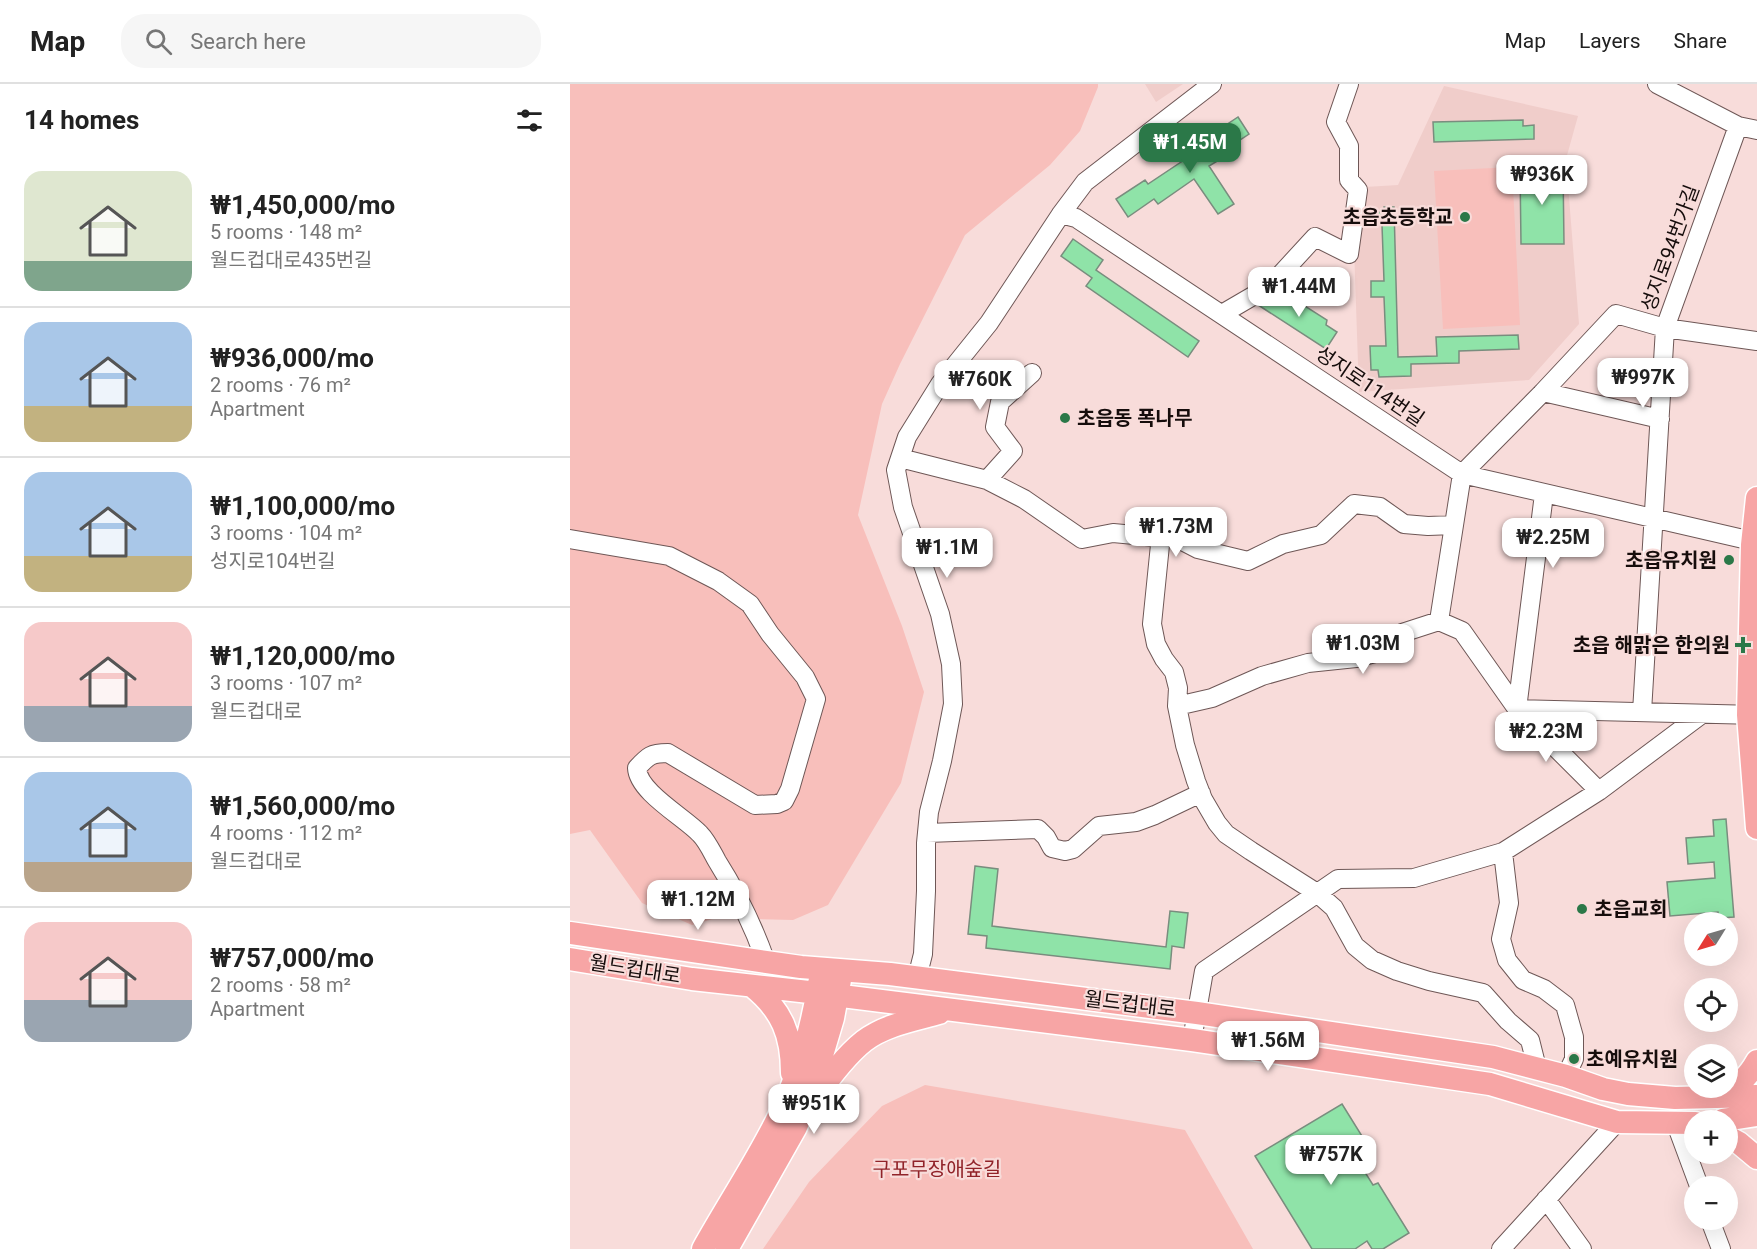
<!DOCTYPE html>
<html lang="en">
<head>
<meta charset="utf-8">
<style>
  :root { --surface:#fff; --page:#f6f6f6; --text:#222; --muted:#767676; --line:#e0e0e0; --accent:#2b7848 }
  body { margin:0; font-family:Roboto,"Noto Sans KR",sans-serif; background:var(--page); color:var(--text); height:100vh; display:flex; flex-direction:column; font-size:22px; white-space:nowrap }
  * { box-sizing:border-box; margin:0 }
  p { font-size:20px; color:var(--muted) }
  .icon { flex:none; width:33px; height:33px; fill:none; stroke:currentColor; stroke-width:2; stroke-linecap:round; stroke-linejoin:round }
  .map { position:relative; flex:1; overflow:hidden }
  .sheet { display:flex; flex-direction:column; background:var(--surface); width:570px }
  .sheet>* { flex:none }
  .needle { width:39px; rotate:233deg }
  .tools { position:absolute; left:1114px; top:828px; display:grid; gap:12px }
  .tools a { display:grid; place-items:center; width:54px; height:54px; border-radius:50%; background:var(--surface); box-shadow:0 6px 24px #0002; font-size:30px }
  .price { position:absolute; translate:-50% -51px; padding:0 14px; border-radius:12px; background:#fff; color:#222; font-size:20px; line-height:39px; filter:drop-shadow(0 2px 3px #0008) }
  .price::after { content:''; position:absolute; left:50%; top:36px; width:18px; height:14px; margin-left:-9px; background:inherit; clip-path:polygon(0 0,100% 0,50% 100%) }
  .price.on { background:var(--accent); color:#fff }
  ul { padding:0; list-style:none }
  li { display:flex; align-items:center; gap:18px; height:150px; padding:0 24px }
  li+li { border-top:2px solid var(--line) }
  li span { display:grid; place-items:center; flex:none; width:168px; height:120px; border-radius:18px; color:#555 }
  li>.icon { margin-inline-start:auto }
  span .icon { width:72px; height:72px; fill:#fffc; stroke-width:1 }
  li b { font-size:26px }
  h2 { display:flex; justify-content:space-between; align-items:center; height:72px; padding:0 24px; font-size:26px }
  header { display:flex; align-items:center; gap:36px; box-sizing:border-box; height:84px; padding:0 30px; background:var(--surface); border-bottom:2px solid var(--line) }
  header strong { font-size:28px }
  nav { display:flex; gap:33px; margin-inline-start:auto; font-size:21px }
  .search { width:420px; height:54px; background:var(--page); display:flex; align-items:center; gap:15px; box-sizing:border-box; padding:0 21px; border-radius:24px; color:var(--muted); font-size:22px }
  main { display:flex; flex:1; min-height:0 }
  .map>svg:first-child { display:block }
</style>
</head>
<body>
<header>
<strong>Map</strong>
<div class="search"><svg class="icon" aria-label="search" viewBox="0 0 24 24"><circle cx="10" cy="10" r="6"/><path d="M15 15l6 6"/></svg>Search here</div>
<nav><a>Map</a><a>Layers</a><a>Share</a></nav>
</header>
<main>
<section class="sheet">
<h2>14 homes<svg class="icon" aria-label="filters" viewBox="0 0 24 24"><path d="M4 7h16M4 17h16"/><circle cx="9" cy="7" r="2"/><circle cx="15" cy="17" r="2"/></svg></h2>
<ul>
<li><span style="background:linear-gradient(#dfe7d0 75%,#7fa58c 0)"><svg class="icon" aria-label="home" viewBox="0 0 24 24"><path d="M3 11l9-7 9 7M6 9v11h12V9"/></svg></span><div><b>₩1,450,000/mo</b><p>5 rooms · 148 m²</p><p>월드컵대로435번길</p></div></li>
<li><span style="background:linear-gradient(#a9c7e8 70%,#c2b280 0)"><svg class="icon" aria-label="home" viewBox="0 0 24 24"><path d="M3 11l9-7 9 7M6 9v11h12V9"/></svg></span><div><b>₩936,000/mo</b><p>2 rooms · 76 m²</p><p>Apartment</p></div></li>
<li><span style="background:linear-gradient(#a9c7e8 70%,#c2b280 0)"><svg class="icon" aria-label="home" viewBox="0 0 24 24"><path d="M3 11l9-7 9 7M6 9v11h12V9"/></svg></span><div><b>₩1,100,000/mo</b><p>3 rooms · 104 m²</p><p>성지로104번길</p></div></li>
<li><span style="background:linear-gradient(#f6c9c9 70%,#9aa5b1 0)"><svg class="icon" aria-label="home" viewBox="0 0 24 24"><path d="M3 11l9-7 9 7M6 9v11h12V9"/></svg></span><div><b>₩1,120,000/mo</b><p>3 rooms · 107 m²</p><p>월드컵대로</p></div></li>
<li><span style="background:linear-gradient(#a9c7e8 75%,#b9a48a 0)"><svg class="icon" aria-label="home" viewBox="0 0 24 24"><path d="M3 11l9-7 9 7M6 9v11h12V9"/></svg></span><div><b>₩1,560,000/mo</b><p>4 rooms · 112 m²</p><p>월드컵대로</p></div></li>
<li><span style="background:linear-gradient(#f6c9c9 65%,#9aa5b1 0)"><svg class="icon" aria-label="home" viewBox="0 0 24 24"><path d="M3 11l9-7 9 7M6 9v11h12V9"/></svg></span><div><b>₩757,000/mo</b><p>2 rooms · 58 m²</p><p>Apartment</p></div></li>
</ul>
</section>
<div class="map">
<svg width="1187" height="1165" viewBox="0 0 1187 1165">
  <rect width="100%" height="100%" fill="#f8dcda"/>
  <path fill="#f0cdca" d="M 575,0 L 613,0 L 586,18 Z
    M 874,2 L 1008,32 L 996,75 L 1009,240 L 959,296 L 789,308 L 784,163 L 795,103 L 828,101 Z"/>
  <path fill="#f8bfbb" d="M 0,0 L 528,0 L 528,3 L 510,47 L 480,81 L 395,151 L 330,280 L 312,320 L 288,431 L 332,542 L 354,608 L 331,699 L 258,821 L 223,836 L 146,834 L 122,841 L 72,819 L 20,746 L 0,750 Z
    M 942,83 L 950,241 L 873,245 L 864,87 Z
    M 355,1001 L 615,1046 L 683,1165 L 193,1165 L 239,1098 L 312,1022 Z"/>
  <path fill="#8fe3a8" stroke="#798d7e" stroke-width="1.5" d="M 668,33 L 679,50 L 646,72 L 649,76 L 639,82 L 664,120 L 648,130 L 624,95 L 588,120 L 584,115 L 558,133 L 546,115 L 575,96 L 578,100 L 638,60 L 635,55 Z
    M 953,36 L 953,42 L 964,41 L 964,55 L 864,58 L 863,38 Z
    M 950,84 L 993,84 L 994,160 L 951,160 Z
    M 814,123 L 824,123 L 828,273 L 867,272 L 866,253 L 948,251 L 949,265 L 889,267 L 889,279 L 841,280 L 841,292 L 809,293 L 808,286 L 801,286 L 800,262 L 816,262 L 814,213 L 801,213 L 801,197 L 814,197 L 812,141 L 800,141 L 800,128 L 814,128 Z
    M 503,155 L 533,176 L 526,186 L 629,257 L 618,273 L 516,202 L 522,194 L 491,172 Z
    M 705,207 L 714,212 L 716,210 L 757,236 L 756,241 L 767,248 L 756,265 L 685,219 Z
    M 1156,735 L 1164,833 L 1149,834 L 1148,828 L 1100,832 L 1097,798 L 1145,794 L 1144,778 L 1118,780 L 1116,754 L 1144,752 L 1143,736 Z
    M 405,782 L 428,785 L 422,842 L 596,863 L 600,827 L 618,829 L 614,864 L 602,862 L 600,885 L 416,864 L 417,852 L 398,850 Z
    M 772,1020 L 800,1065 L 786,1074 L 803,1101 L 808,1099 L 839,1149 L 813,1165 L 802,1165 L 797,1157 L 785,1165 L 742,1165 L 685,1072 Z"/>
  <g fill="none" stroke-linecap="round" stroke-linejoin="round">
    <defs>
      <path id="minor" d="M 1087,0 L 1168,42 L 1187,46
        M 491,130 L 506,134 L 892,390 L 1182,457
        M 652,230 L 700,202 L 745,153 L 779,170 L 788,106 L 779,96 L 779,62 L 766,38 L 779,0
        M 973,308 L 1090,335
        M 330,374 L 417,396 L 454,415 L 512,455 L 543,449 L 586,453 L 597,449 L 628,465 L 678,477 L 713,460 L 751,451 L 784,420 L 810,423 L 834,440 L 858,442 L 884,441
        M 417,396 L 443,367 L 425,343 L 430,318 L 462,289
        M 591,451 L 582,540 L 586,560 L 594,575 L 604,588 L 608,604 L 607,622 L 615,661 L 626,697 L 633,715 L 647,739 L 656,750 L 681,767 L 747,809 L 764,824 L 785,862 L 802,876 L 827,887 L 859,897 L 913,909 L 938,937 L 960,956 L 967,984
        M 0,455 L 99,472 L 148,497 L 180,520 L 200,550 L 235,593 L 246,615 L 220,705 L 214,717 L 207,720 L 185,721 L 98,669 C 81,669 78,672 67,684 C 68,708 114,733 130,750 C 137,757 142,768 147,777 C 168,810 183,841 196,878
        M 869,537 L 892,390 L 973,308 L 1046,230 L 1095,244 L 1187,257
        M 607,622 L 642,614 L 692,592 L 738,579 L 786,574 L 820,565 L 832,549 L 869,537 L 892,547 L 947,625 L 1029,707
        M 947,625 L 1187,631
        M 947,625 L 974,410
        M 1072,628 L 1095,244 L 1168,42
        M 357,749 L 468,745 L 476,753 L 482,764 L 495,767 L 503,765 L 529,742 L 566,738 L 585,731 L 631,709
        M 933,768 L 939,819 L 931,855 L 937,876 L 953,896 L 974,905 L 995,921 L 1004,953 L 1004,975 L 996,992
        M 347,894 L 353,870 L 356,807 L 356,759 L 359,728 L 372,677 L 383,620 L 381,580 L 370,530 L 333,423 L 326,386 L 337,353 L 370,300 L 419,239 L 491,130 L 515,98 L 642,0
        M 622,956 L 634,887 L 768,795 L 844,794 L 933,768 L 1029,707 L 1132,630
        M 1106,1040 L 1129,1102
        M 976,1115 L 1012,1165
        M 1140,1136 L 1151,1165
        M 931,1165 L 1047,1038"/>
      <path id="major" d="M 1187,414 L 1182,461 L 1178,631 L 1187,744
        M 0,849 L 231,883 L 320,890 L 627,929 L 923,973 L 996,992 L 1033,1005 L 1058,1010 L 1105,1014 L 1187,1012
        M 0,875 L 122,895 L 248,909 L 622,956 L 920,1000 L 1047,1038 L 1125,1039
        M 182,902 C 212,926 222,951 222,989
        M 1150,1012 C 1168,1001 1177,995 1187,977
        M 245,1014 C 259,994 275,972 294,957 C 315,941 344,936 369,929
        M 1153,1036 L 1187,1031
        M 1158,1053 L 1169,1059 L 1187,1074
        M 133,1165 C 157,1122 185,1080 207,1036 C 229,992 242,943 250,895
        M 157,1165 L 226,1043 L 241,1008 L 263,934 L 270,896"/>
    </defs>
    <use href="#minor" stroke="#6e5756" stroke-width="20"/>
    <use href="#major" stroke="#fff" stroke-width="25"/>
    <use href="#minor" stroke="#fff" stroke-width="18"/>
    <use href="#major" stroke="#f7a5a5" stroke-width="22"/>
  </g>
  <g fill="#2b7848" stroke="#f8dcda" stroke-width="2">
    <circle cx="895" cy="133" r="6"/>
    <circle cx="495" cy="334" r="6"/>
    <circle cx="1159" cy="476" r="6"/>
    <path d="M1170 552h6v6h6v6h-6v6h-6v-6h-6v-6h6z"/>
    <circle cx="1012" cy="825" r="6"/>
    <circle cx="1004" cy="975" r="6"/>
  </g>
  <g text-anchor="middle" stroke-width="4.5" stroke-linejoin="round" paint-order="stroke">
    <g font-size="20" font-weight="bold" fill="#160d0c" stroke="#f8dcda" text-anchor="end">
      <text x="883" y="140">초읍초등학교</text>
      <text x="507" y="341" text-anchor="start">초읍동 폭나무</text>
      <text x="1147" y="483">초읍유치원</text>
      <text x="1160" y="568">초읍 해맑은 한의원</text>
      <text x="1024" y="832" text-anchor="start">초읍교회</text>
      <text x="1016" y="982" text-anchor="start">초예유치원</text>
    </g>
    <g font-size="20" fill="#160d0c" stroke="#f8dcda">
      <text transform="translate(1100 164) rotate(-70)" y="7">성지로94번가길</text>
      <text transform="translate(800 302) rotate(34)" y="7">성지로114번길</text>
      <text transform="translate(65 885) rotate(9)" y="7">월드컵대로</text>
      <text transform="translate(560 920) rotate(7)" y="7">월드컵대로</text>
    </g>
    <g font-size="20" fill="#912329" stroke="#f8dcda">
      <text x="367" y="1092">구포무장애숲길</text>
    </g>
  </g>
</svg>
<div class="tools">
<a><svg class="needle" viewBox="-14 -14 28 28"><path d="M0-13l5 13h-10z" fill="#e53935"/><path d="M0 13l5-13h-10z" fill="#767676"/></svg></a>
<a><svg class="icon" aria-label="locate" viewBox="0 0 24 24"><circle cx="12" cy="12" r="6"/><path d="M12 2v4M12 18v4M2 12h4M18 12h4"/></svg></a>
<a><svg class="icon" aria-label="layers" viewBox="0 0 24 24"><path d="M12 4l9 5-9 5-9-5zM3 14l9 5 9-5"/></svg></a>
<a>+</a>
<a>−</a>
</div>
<b class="price on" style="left:620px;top:90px">₩1.45M</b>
<b class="price" style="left:972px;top:122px">₩936K</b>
<b class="price" style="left:729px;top:234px">₩1.44M</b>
<b class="price" style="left:1073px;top:325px">₩997K</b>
<b class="price" style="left:410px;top:327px">₩760K</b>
<b class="price" style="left:606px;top:474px">₩1.73M</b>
<b class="price" style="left:983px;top:485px">₩2.25M</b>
<b class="price" style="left:377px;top:495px">₩1.1M</b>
<b class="price" style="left:793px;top:591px">₩1.03M</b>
<b class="price" style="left:976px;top:679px">₩2.23M</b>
<b class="price" style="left:128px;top:847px">₩1.12M</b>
<b class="price" style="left:698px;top:988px">₩1.56M</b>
<b class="price" style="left:244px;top:1051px">₩951K</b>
<b class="price" style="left:761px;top:1102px">₩757K</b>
</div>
</main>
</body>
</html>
